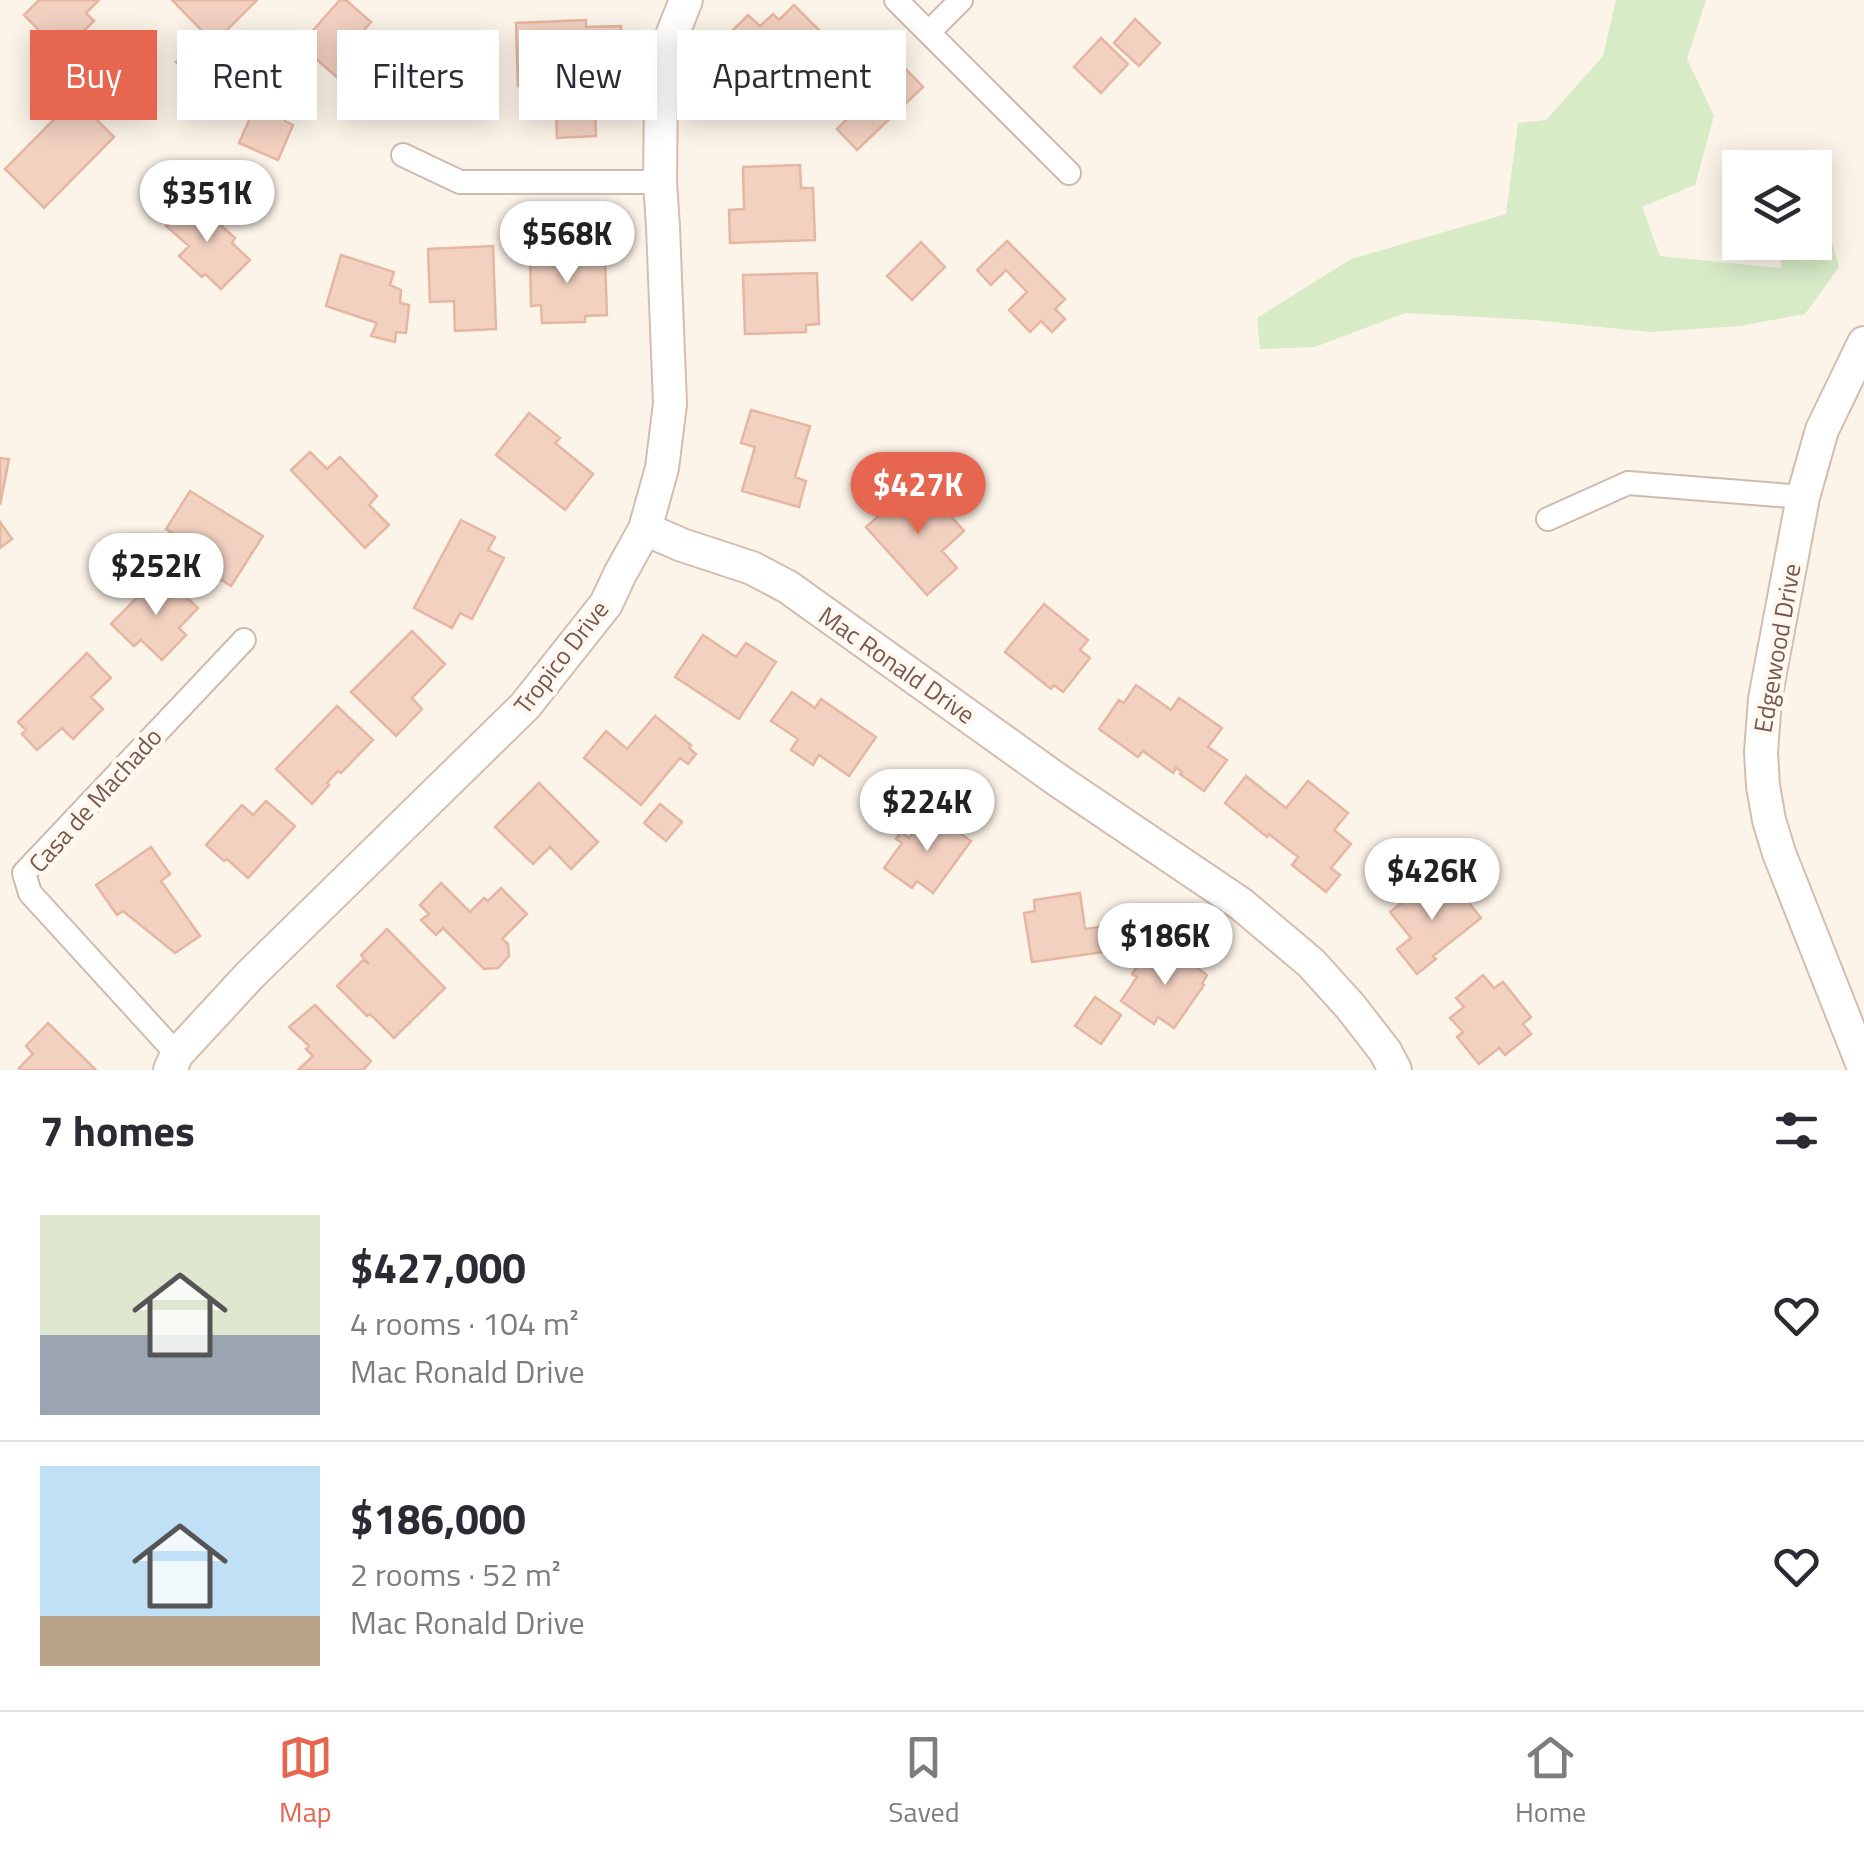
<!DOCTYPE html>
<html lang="en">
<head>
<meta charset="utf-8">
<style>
  :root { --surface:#fff; --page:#f2f2f3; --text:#2b2b33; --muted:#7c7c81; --line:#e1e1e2; --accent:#e6664f }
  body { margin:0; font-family:"Titillium Web",sans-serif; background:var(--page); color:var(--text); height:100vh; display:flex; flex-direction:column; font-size:38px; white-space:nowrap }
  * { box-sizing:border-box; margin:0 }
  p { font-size:32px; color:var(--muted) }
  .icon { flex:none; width:55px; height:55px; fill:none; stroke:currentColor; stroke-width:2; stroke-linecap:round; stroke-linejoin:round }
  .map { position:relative; height:1070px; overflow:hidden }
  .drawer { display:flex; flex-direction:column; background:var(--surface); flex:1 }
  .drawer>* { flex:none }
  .banner { position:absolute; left:30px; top:30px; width:1000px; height:90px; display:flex; gap:20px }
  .fabs { position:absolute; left:1722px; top:150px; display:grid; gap:20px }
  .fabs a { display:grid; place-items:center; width:110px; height:110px; border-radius:0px; background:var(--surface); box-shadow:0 5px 25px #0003; font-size:50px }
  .price { position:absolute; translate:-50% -85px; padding:0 22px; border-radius:35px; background:#fff; color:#222; font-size:32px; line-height:65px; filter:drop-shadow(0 2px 5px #0008) }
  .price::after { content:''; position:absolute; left:50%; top:60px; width:30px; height:22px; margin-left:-15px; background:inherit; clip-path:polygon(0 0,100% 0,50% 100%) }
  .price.active { background:var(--accent); color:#fff }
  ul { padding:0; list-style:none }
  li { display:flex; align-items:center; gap:30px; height:250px; padding:0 40px }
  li+li { border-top:2px solid var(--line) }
  li span { display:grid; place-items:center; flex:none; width:280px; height:200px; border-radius:0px; color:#555 }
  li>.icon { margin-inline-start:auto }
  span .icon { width:120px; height:120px; fill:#fffc; stroke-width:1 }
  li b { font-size:42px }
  h2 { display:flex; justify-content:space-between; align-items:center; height:120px; padding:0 40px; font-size:42px }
  .tag { padding:0 35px; border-radius:0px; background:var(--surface); box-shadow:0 5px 25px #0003; font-size:35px; line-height:90px }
  .tag.active { background:var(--accent); color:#fff }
  .tabs { display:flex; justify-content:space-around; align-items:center; height:140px; border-top:2px solid var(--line); background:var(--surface); font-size:28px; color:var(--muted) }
  .tabs a { display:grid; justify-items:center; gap:5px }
  .tabs .active { color:var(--accent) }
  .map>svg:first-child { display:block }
</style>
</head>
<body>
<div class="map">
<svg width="1864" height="1070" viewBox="0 0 1864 1070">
  <rect width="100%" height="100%" fill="#fdf4e9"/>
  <path fill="#d8ebc7" d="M 1616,0 L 1706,0 L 1687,59 L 1714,116 L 1695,185 L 1642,207 L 1660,256 L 1781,268 L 1779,243 L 1815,242 L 1815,181 L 1839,267 L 1805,314 L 1740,326 L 1649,332 L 1534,320 L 1405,313 L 1315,347 L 1260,349 L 1257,318 L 1351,259 L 1506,214 L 1518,123 L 1546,120 L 1603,56 Z"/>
  <path fill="#f2d1c1" stroke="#e5b6a1" stroke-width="2.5" d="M 39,0 L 99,0 L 86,13 L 94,21 L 61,53 L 24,15 Z
    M 172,0 L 257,0 L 214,43 Z
    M 340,0 L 346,0 L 371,22 L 351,45 L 377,68 L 355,93 L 300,45 Z
    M 794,5 L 820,31 L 801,50 L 817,65 L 786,96 L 726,37 L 748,15 L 760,26 L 773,14 L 779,20 Z
    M 1135,19 L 1160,43 L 1139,66 L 1114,43 Z
    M 586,20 L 586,27 L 621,26 L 623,75 L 594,76 L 596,136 L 557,138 L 555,84 L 518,86 L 516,23 Z
    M 1101,38 L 1128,64 L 1101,93 L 1074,67 Z
    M 859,53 L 884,79 L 900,63 L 923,87 L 857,150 L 837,129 L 854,112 L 827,83 Z
    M 184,54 L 193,64 L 185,72 L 176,62 Z
    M 279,90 L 296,97 L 285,121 L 293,125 L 278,160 L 239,143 L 254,109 L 268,115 Z
    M 75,98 L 114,137 L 44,208 L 5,169 Z
    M 800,165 L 801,188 L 813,188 L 815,240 L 730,243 L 729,210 L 744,209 L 743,167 Z
    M 191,198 L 235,238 L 232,243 L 250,260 L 221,289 L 205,274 L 202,277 L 179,256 L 189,246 L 166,226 Z
    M 1007,241 L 1065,299 L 1055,309 L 1065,319 L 1052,332 L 1041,321 L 1030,332 L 1009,310 L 1027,292 L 1006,270 L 991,285 L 977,270 Z
    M 921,242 L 945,267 L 912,300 L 887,276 Z
    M 493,246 L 496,329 L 455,331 L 454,301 L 430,302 L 428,249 Z
    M 560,246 L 561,260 L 605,259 L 607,315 L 585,316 L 585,322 L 542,323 L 541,305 L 531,306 L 530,247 Z
    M 341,255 L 394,272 L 390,285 L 401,290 L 400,303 L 409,305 L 406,333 L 396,332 L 395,342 L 371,336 L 377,323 L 326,306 Z
    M 817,273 L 819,324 L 806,325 L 806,332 L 745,334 L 743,275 Z
    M 751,410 L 810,426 L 795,477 L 806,481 L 799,507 L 742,491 L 755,447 L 741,443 Z
    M 529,413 L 560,438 L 555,443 L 593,474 L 565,510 L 496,455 Z
    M 310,452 L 327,469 L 340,457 L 377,496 L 369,505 L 389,525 L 365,548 L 291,470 Z
    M 0,458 L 9,459 L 0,505 Z
    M 924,486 L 964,531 L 942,551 L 957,568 L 927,595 L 866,527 L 907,491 L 912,496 Z
    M 190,491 L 263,536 L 231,586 L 193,562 L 200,551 L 166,529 Z
    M 461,520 L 495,537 L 488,550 L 504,558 L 472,619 L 460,613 L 452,628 L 414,608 Z
    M 0,522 L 12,539 L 0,548 Z
    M 166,578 L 198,608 L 179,628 L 186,635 L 162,660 L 141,640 L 134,646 L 111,624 L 153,581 L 158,586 Z
    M 1044,604 L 1088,640 L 1080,650 L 1090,658 L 1063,692 L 1054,685 L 1051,689 L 1005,652 Z
    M 412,631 L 445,664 L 412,698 L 422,709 L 396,736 L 351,692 Z
    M 703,635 L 736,657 L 746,643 L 776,662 L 739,719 L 675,677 Z
    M 87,653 L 111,678 L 91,697 L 103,709 L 73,739 L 62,728 L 37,750 L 22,734 L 26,730 L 18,722 Z
    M 1136,685 L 1171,710 L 1179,698 L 1222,728 L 1208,747 L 1227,760 L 1204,791 L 1180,774 L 1182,772 L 1176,768 L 1173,773 L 1143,751 L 1138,757 L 1099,729 L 1119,700 L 1124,703 Z
    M 792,692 L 815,708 L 821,699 L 876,737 L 849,776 L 819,755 L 813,765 L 791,750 L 798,739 L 771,721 Z
    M 337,706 L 373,740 L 341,773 L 338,771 L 327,783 L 329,785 L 312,804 L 276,769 Z
    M 655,716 L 691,745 L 689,748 L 696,754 L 688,764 L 680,758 L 641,805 L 584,758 L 606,731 L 627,749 Z
    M 1246,776 L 1286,808 L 1308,781 L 1348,813 L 1334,830 L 1351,844 L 1331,868 L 1340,875 L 1326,892 L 1292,865 L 1298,857 L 1269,834 L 1267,837 L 1225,803 Z
    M 539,783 L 598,842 L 571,869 L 550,847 L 533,864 L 495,827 Z
    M 266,801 L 295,826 L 248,878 L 227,859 L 224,861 L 206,845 L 242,805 L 253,815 Z
    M 660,804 L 682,822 L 666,841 L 644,823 Z
    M 936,816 L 971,841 L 933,893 L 917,881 L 912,888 L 884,868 L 902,843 L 896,839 L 901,832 L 909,838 L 924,818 L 932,823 Z
    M 151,847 L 170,874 L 161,881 L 200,936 L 175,953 L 123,911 L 117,915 L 96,885 Z
    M 441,883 L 470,912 L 484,898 L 488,901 L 501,888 L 527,914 L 502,939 L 508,944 L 509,956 L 498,968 L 484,969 L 443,928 L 436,935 L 421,920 L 429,914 L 420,905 Z
    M 1427,883 L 1438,897 L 1454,884 L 1481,918 L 1433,956 L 1436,959 L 1417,974 L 1397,949 L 1411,938 L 1390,912 Z
    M 1080,893 L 1085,929 L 1100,927 L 1104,952 L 1032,962 L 1024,913 L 1035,911 L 1034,900 Z
    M 387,929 L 445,988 L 394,1038 L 370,1014 L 367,1016 L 337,986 L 363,960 L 369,964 L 361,955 Z
    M 1158,949 L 1167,955 L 1171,949 L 1207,975 L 1202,984 L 1204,985 L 1174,1028 L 1158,1017 L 1154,1024 L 1121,1001 L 1137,977 L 1132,974 L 1139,963 L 1146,967 Z
    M 1483,975 L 1494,988 L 1503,982 L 1531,1017 L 1523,1024 L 1531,1034 L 1505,1055 L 1499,1048 L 1479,1064 L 1457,1037 L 1463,1032 L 1450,1018 L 1464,1007 L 1456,998 Z
    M 1095,997 L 1121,1015 L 1101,1044 L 1075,1026 Z
    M 315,1005 L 371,1061 L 363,1070 L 298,1070 L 313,1056 L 306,1049 L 309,1046 L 289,1027 Z
    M 48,1023 L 96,1070 L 21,1070 L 19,1068 L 33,1054 L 26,1046 Z"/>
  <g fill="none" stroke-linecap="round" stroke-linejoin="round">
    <defs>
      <path id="street" d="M 896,0 L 1069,173
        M 929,32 L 961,0
        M 403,155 L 460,182 L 660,182
        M 1548,519 L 1628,483 L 1803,497
        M 177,1054 L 30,893 L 24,873 L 244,640"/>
      <path id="secondary" d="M 1864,343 L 1822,430 L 1803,497 L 1765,699 L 1761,752 L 1763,786 L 1769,820 L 1779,853 L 1864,1068
        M 645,529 L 682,545 L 752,568 L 788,587 L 1059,781 L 1241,904 L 1311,963 L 1350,1006 L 1385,1051 L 1395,1070
        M 170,1070 L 177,1054 L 250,975 L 525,706 L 606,604 L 620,574 L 645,529 L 662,468 L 670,404 L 663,227 L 660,182 L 661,94 L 669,43 L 686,0"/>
    </defs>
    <use href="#street" stroke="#cfbaae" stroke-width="26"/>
    <use href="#secondary" stroke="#d5bdae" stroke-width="36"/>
    <use href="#street" stroke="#fff" stroke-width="22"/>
    <use href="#secondary" stroke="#fff" stroke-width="32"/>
  </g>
  <g text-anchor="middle" stroke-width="9" stroke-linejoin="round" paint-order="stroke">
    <g font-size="25" fill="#78584c" stroke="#fff8f0">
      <text transform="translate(1777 648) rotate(-80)" y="9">Edgewood Drive</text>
      <text transform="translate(561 657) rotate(-52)" y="9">Tropico Drive</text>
      <text transform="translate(897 665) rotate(35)" y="9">Mac Ronald Drive</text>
      <text transform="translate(95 800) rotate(-48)" y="9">Casa de Machado</text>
    </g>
  </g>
</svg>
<div class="fabs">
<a><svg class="icon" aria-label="layers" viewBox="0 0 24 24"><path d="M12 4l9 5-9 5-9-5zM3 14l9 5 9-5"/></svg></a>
</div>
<b class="price" style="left:207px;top:245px">$351K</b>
<b class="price" style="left:567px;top:286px">$568K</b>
<b class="price active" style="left:918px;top:537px">$427K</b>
<b class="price" style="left:156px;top:618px">$252K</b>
<b class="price" style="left:927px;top:854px">$224K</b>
<b class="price" style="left:1432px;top:923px">$426K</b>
<b class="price" style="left:1165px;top:988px">$186K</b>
<div class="banner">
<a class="tag active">Buy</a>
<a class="tag">Rent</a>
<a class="tag">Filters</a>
<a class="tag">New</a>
<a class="tag">Apartment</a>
</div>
</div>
<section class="drawer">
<h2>7 homes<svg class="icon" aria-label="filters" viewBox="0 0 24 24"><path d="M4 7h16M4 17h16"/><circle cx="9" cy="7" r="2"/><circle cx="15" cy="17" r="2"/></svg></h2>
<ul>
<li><span style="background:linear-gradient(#dfe7d0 60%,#9aa5b1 0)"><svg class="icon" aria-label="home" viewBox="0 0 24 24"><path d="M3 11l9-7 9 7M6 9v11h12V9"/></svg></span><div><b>$427,000</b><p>4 rooms · 104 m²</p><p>Mac Ronald Drive</p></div><svg class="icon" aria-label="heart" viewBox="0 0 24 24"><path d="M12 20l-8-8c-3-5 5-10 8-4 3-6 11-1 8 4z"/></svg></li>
<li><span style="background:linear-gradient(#bfe0f5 75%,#b9a48a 0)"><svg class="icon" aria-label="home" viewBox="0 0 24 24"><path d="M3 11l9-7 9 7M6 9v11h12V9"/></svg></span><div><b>$186,000</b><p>2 rooms · 52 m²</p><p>Mac Ronald Drive</p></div><svg class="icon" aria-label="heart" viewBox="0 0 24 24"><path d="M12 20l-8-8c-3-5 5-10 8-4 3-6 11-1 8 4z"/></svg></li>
</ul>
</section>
<nav class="tabs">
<a class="active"><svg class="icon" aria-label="map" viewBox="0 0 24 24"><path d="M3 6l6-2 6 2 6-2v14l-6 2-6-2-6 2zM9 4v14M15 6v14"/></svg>Map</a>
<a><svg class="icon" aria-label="saved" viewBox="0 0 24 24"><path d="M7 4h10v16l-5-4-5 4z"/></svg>Saved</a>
<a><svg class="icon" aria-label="home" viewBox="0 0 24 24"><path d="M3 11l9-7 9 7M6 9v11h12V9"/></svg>Home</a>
</nav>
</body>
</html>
